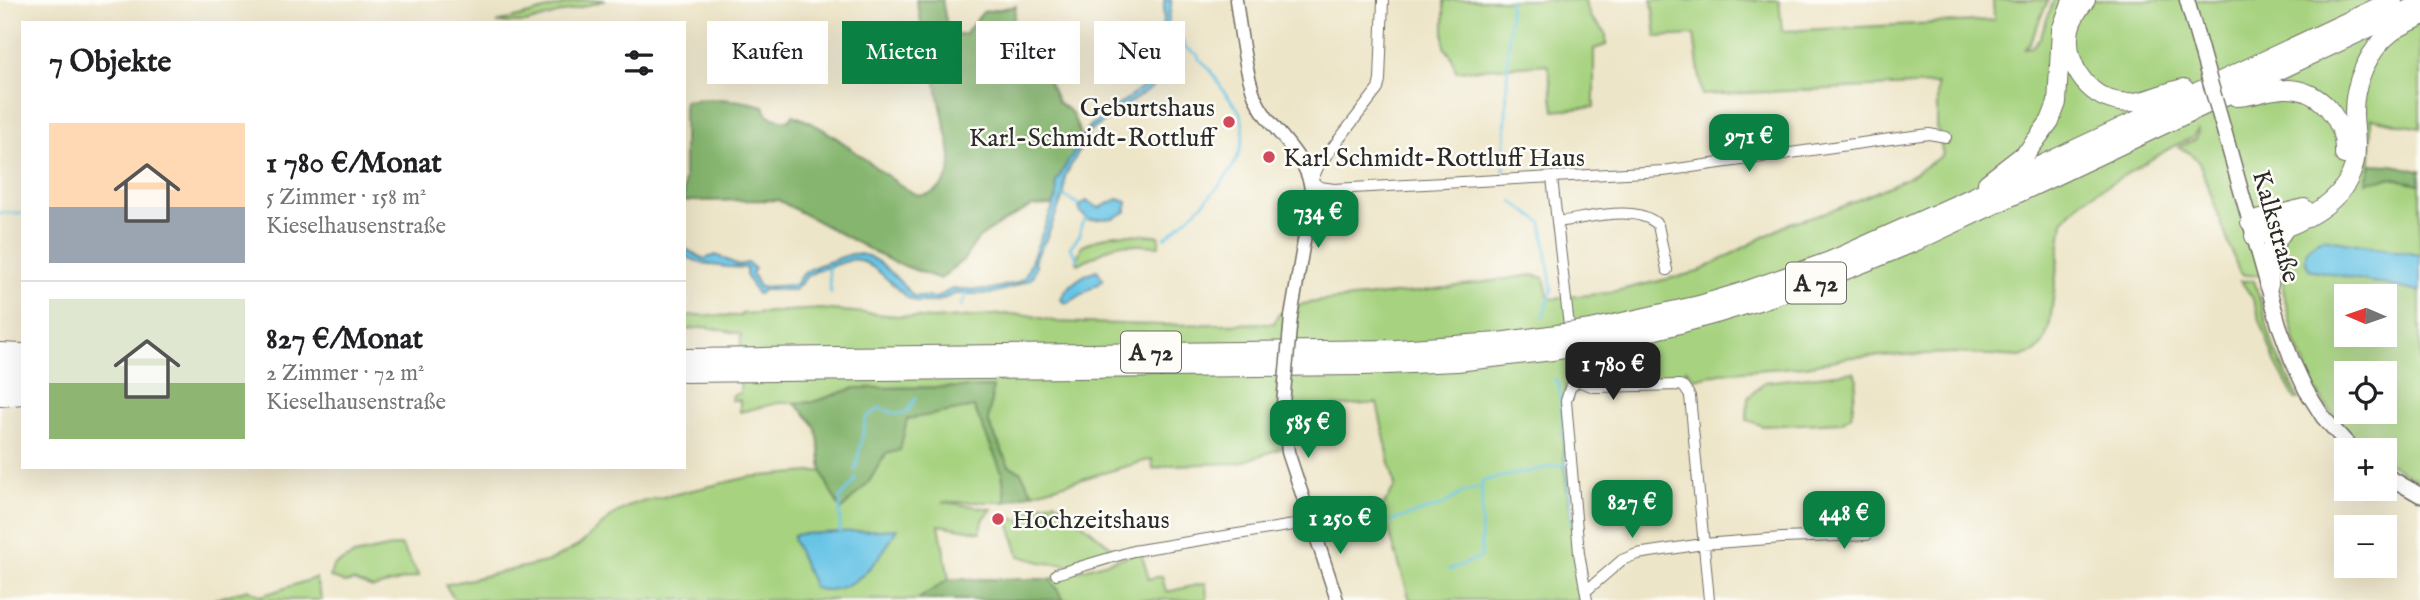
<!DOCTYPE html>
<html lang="de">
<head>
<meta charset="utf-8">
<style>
  :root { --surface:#fff; --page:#f6f6f6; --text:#202124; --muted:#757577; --line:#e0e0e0; --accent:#0b8043 }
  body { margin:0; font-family:"IM FELL English",serif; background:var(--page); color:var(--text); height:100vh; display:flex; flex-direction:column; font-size:26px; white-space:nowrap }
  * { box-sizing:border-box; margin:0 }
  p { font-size:23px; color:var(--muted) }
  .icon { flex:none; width:38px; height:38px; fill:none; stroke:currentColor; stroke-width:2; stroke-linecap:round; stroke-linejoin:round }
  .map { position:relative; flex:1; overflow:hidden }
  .panel { position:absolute; left:21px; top:21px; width:665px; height:448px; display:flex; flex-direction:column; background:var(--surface); border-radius:0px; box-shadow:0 7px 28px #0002 }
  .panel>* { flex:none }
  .banner { position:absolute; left:707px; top:21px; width:665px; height:63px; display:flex; gap:14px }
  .needle { width:46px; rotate:272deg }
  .controls { position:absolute; left:2334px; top:284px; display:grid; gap:14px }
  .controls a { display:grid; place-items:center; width:63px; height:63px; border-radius:0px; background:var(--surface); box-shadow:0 7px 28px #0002; font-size:35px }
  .price { position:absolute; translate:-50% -60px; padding:0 16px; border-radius:14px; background:var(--accent); color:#fff; font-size:23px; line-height:46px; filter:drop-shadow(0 2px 4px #0008) }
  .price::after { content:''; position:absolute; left:50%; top:42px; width:21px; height:16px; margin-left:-10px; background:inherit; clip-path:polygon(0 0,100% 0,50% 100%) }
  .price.on { background:#222; color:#fff }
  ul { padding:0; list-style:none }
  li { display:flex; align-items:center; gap:21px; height:175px; padding:0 28px }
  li+li { border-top:2px solid var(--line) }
  li span { display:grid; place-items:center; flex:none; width:196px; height:140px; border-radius:0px; color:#555 }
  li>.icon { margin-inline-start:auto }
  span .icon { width:84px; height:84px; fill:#fffc; stroke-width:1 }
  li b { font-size:30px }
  h2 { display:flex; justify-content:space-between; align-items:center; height:84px; padding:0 28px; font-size:30px }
  .pill { padding:0 24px; border-radius:0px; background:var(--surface); box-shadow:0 7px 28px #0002; font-size:24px; line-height:63px }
  .pill.on { background:var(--accent); color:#fff }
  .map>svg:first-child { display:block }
</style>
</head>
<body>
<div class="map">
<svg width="2420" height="600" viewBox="0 0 2420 600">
  <rect width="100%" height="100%" fill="#fdfcf7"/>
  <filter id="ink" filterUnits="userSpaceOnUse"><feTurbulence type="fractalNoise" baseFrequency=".0143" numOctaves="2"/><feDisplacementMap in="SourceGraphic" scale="14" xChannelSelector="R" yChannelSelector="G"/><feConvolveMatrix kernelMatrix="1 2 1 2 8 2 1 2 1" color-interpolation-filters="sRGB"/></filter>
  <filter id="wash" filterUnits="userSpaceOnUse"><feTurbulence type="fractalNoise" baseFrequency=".00686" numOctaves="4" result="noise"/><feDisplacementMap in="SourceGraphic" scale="28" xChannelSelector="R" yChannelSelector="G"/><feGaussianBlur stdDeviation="1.57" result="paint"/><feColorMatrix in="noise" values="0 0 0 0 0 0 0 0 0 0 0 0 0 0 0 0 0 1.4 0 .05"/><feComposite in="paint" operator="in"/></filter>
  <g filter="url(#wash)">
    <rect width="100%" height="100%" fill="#ede5c8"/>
    <path fill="#a7d380" stroke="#697f56" stroke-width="2" fill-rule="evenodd" d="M 582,0 L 606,0 L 526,23 L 496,23 Z
      M 1444,0 L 1584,0 L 1591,18 L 1606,33 L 1606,45 L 1594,49 L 1594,107 L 1554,111 L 1548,64 L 1456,71 L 1451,55 L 1444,47 Z
      M 1652,0 L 1779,0 L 1782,31 L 1994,20 L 1993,0 L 2048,0 L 2030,43 L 2025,48 L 2032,47 L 2040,38 L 2054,0 L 2420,0 L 2420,128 L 2371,118 L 2371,164 L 2366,181 L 2390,178 L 2420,184 L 2420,481 L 2385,461 L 2385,450 L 2366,450 L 2362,447 L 2330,412 L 2315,389 L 2295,342 L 2284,295 L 2282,275 L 2243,275 L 2239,272 L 2199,162 L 2190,153 L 2179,147 L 2195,140 L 2199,132 L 2198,130 L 2192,138 L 2174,146 L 2081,201 L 2063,221 L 2050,323 L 2044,342 L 2035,352 L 2020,357 L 1955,353 L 1851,357 L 1806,366 L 1720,373 L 1695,379 L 1686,369 L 1680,380 L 1673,381 L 1603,383 L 1593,379 L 1588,373 L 1569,375 C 1551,429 1576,542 1585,600 L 1410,600 L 1382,508 L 1395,486 L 1377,403 L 1316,408 L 1309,413 L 1301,438 L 1279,449 L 1239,463 L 1171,465 L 1153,469 L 1152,459 L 1033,493 L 1020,471 L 1009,466 L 988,421 L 992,387 L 855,388 L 813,402 L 778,403 L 740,412 L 740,400 L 731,400 L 733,395 L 740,393 L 741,334 L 706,327 L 684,330 L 684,317 L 692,315 L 741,316 L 741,314 L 820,309 L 932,319 L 1008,314 L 1028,315 L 1058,322 L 1083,323 L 1163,325 L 1274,323 L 1279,314 L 1303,304 L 1321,301 L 1416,292 L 1533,275 L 1544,278 L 1549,299 L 1607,293 L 1698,272 L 1790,223 L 1839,208 L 1905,179 L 1943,155 L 1937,127 L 1937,84 L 1702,95 L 1694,35 L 1656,37 ZM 2347,296 L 2385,296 L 2385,334 L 2347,334 ZM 2347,373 L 2385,373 L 2385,411 L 2347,411 Z
      M 1113,234 L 1155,235 L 1159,236 L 1159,246 L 1118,244 L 1078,264 L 1076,261 L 1082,245 Z
      M 2254,280 L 2275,352 L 2299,399 L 2295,399 L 2275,362 L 2252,297 L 2241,281 Z
      M 1854,372 L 1857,380 L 1851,416 L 1841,422 L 1763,426 L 1747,420 L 1748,398 L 1764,382 Z
      M 974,407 L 1002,472 L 1006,502 L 943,502 L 992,509 L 984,518 L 980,532 L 939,525 L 949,579 L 917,600 L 455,600 L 445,585 L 550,561 L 578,546 L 616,513 L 633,504 L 749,477 L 822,471 L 840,509 L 868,483 L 886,454 L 900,450 L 907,419 Z
      M 1055,501 L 1116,551 L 1074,565 L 1044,563 L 1019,556 L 1008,518 L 1025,520 L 1022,510 Z
      M 401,545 L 419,576 L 373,588 L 353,581 L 345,583 L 330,577 L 333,566 L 354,555 Z
      M 1141,552 L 1149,579 L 1162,576 L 1166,592 L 1206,583 L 1207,600 L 1064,600 L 1050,579 Z
      M 315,578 L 322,600 L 212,600 L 248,589 L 261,596 Z"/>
    <path fill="#85b56e" stroke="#58704c" stroke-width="2" d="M 916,0 L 942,0 L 949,36 L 965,34 L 983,12 L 1016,6 L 1014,19 L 1000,30 L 991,50 L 993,58 L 1016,62 L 1035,75 L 1046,76 L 1058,102 L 1072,113 L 1082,139 L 1056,182 L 1057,196 L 1053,205 L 1032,206 L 1001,223 L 978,239 L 964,259 L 940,279 L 891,261 L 778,200 L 684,201 L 684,101 C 712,97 736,98 764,106 C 767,119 776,119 788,121 L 793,115 C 840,132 872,170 915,194 C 934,199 949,183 951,164 C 952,149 946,132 943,116 C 935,77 925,39 916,0 Z
      M 2371,164 L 2393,165 L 2420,171 L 2420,184 L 2390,178 L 2366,182 Z
      M 993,387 L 988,421 L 1009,466 L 1020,471 L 1033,493 L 1006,502 L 1002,472 L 974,407 L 907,419 L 900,450 L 885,454 L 868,483 L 841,510 C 835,498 824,482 822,469 C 817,437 824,429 795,404 L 813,402 L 855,388 Z
      M 949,579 L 1050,579 L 1064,600 L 917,600 Z"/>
    <path fill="#68c4e6" stroke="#4a7888" stroke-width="2" d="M 1164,0 L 1171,0 L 1171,6 L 1161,67 L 1152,87 L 1114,114 L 1108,113 L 1147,84 L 1152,64 L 1158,52 L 1159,34 L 1164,19 Z
      M 1102,117 L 1109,119 L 1090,131 L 1065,176 L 1064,194 L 1046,239 L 1035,259 L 1036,266 L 1032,278 L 1013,287 L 990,294 L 955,294 L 936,302 L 917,302 L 908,298 L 878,271 L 866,263 L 854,259 L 818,270 L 807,276 L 795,290 L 763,290 L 759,294 L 756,293 L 746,275 L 746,268 C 729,268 698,265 684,255 L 684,248 L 704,259 L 716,255 L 738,265 L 748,263 L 755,269 L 752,273 L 759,287 L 795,285 C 801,272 813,267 825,263 C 834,261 843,256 852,254 C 875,250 899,281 913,296 L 936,298 L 952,289 L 987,290 L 1016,283 L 1025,277 L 1057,196 L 1056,182 L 1089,126 Z
      M 1118,199 L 1127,202 L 1126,212 L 1113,218 L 1089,220 L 1081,213 L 1079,207 L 1086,201 L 1099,208 Z
      M 2323,238 L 2420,255 L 2420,292 L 2309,269 C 2301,255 2308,243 2323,238 Z
      M 1097,270 L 1103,279 L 1101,282 L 1068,303 L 1063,302 L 1061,299 C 1065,287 1085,273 1097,270 Z
      M 897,529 C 881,558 852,599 814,588 L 793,539 L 794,535 L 802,534 Z"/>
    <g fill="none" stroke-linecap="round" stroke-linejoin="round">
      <path stroke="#68c4e6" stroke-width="2.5" d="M 1165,24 L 1180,36 L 1186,48 L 1198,55 L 1199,59 C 1210,66 1217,82 1225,93 C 1230,100 1238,107 1241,115 C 1256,164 1196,210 1165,238
        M 1504,171 L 1510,0
        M 1062,195 L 1080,205
        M 1513,202 L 1542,223 L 1552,290 L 1543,316
        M 0,213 L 23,213
        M 1078,260 L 1070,247 L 1080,235 L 1081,225 L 1086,219
        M 828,265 L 831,293
        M 961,306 L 967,293
        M 1554,379 L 1559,384 L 1572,524
        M 855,471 L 866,418 L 880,408 L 896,414 L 907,412 L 916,398
        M 1391,521 L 1443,505 L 1463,492 L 1479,488
        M 840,532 L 840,498 L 854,482 L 855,478
        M 1577,569 L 1581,600
        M 1449,570 L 1481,557 L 1482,481 L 1565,464"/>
    </g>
  </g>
  <g filter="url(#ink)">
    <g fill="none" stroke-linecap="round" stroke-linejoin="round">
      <defs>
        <path id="minor" d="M 1383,0 L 1380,80 L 1378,89 L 1319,165 L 1312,181 L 1320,187 L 1334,189 L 1663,171 L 1883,140 L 1929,134 L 1946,137
          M 1552,178 L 1574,370 L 1578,381 L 1594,387 L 1680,385 L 1684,387 L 1690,396 L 1709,600
          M 1557,222 C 1585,219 1636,203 1658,225 L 1667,270
          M 1578,381 L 1570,388 L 1566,401 L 1579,553 L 1587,600
          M 1056,574 L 1133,551 L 1312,522
          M 1586,591 L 1622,560 L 1637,554 L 1703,544 L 1782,538 L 1867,535"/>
        <path id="tertiary" d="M 1236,0 C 1240,28 1245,71 1255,97 C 1270,133 1315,158 1311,200 L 1291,317
          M 1283,404 L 1288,452 L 1337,600"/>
        <path id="secondary" d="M 2187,0 L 2201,50
          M 2225,134 L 2279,325 L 2292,360 L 2306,390 L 2323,417 L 2353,450
          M 2385,475 L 2420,495"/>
        <path id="motorway" d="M 2086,0 C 2079,9 2072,18 2070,29 C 2064,62 2086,97 2120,102 C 2143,105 2162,92 2184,88
          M 2236,97 C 2253,97 2268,89 2285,89 C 2321,88 2346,121 2344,155
          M 1987,183 L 2028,151 L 2050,121 L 2057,103 L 2061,30 L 2072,0
          M 2250,222 L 2304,208
          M 2254,236 C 2293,229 2348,204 2355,160 C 2358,144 2354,128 2354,112 C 2354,83 2368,50 2392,32 C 2400,26 2411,22 2420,17
          M 2269,285 L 2271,249 L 2286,227
          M 1591,329 L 1699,305 L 1745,291 L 1830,261 L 1962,202 L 2393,0
          M 1594,344 C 1710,320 1808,288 1917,241 L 2420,4
          M 0,352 L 23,353
          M 684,358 L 1396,349 L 1498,342 L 1550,335
          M 0,366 L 23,365
          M 684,373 L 1363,366 L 1457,362 L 1553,351
          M 0,381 L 23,381
          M 0,397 L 23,395"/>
      </defs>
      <use href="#minor" stroke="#6f6c62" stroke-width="12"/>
      <use href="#tertiary" stroke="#6f6c62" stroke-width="15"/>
      <use href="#secondary" stroke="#6f6c62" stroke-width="17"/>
      <use href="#motorway" stroke="#6f6c62" stroke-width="20"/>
      <use href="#minor" stroke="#fff" stroke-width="10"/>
      <use href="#tertiary" stroke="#fff" stroke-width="12"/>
      <use href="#secondary" stroke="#fff" stroke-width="14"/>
      <use href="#motorway" stroke="#fff" stroke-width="18"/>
      <defs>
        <path id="tertiary-bridge" d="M 1283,404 L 1291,317"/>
        <path id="secondary-bridge" d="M 2201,50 L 2225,134"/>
        <path id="motorway-bridge" d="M 1550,335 L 1591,329
          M 1553,351 L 1594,344"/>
      </defs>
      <use href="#tertiary-bridge" stroke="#6f6c62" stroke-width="15" stroke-linecap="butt"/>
      <use href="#secondary-bridge" stroke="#6f6c62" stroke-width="17" stroke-linecap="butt"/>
      <use href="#motorway-bridge" stroke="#6f6c62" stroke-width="20" stroke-linecap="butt"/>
      <use href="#tertiary-bridge" stroke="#fff" stroke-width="12"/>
      <use href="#secondary-bridge" stroke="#fff" stroke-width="14"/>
      <use href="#motorway-bridge" stroke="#fff" stroke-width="18"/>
    </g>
  </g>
  <g fill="#d1495b" stroke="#fdfcf7" stroke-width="2.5">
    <circle cx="1229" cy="122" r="7"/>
    <circle cx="1269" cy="157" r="7"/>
    <circle cx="998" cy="519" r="7"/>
  </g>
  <g text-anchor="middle" stroke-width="5" stroke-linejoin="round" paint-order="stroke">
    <g fill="#fdfcf7" stroke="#6a6a68" stroke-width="2">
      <rect x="1786" y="262.5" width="60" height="41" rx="5"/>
      <rect x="1121" y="331.5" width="60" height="41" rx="5"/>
    </g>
    <g font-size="24" font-weight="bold" fill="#2b2b2b">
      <text x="1816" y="291">A 72</text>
      <text x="1151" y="360">A 72</text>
    </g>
    <g font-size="26" fill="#2b2b2b" stroke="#fdfcf7" text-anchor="start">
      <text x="1215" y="116" text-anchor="end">Geburtshaus<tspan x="1215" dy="30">Karl-Schmidt-Rottluff</tspan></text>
      <text x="1283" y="166">Karl Schmidt-Rottluff Haus</text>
      <text x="1012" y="528">Hochzeitshaus</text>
    </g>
    <g font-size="26" fill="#2b2b2b" stroke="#fdfcf7">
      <text transform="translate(2277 226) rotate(74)" y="9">Kalkstraße</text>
    </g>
  </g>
</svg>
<div class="controls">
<a><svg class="needle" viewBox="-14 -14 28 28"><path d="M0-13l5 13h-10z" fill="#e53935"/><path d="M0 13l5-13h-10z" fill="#757577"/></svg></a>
<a><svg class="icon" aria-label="locate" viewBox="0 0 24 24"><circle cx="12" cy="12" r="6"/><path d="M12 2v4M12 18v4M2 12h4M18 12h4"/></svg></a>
<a>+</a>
<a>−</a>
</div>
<b class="price" style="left:1749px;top:174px">971 €</b>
<b class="price" style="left:1318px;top:250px">734 €</b>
<b class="price on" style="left:1613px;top:402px">1 780 €</b>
<b class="price" style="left:1308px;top:460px">585 €</b>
<b class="price" style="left:1632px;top:540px">827 €</b>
<b class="price" style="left:1844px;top:551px">448 €</b>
<b class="price" style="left:1340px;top:556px">1 250 €</b>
<div class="banner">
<a class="pill">Kaufen</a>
<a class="pill on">Mieten</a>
<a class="pill">Filter</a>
<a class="pill">Neu</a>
</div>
<section class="panel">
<h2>7 Objekte<svg class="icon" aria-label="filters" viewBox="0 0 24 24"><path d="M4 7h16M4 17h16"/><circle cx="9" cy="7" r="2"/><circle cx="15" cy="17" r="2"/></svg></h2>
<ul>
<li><span style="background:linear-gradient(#ffd9b3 60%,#9aa5b1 0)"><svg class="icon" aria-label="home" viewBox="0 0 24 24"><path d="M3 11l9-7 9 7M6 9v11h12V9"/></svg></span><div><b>1 780 €/Monat</b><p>5 Zimmer · 158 m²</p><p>Kieselhausenstraße</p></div></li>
<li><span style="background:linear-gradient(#dfe7d0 60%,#8fb573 0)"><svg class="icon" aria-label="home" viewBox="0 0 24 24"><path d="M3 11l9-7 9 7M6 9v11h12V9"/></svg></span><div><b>827 €/Monat</b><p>2 Zimmer · 72 m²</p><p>Kieselhausenstraße</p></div></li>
</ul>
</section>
</div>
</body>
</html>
